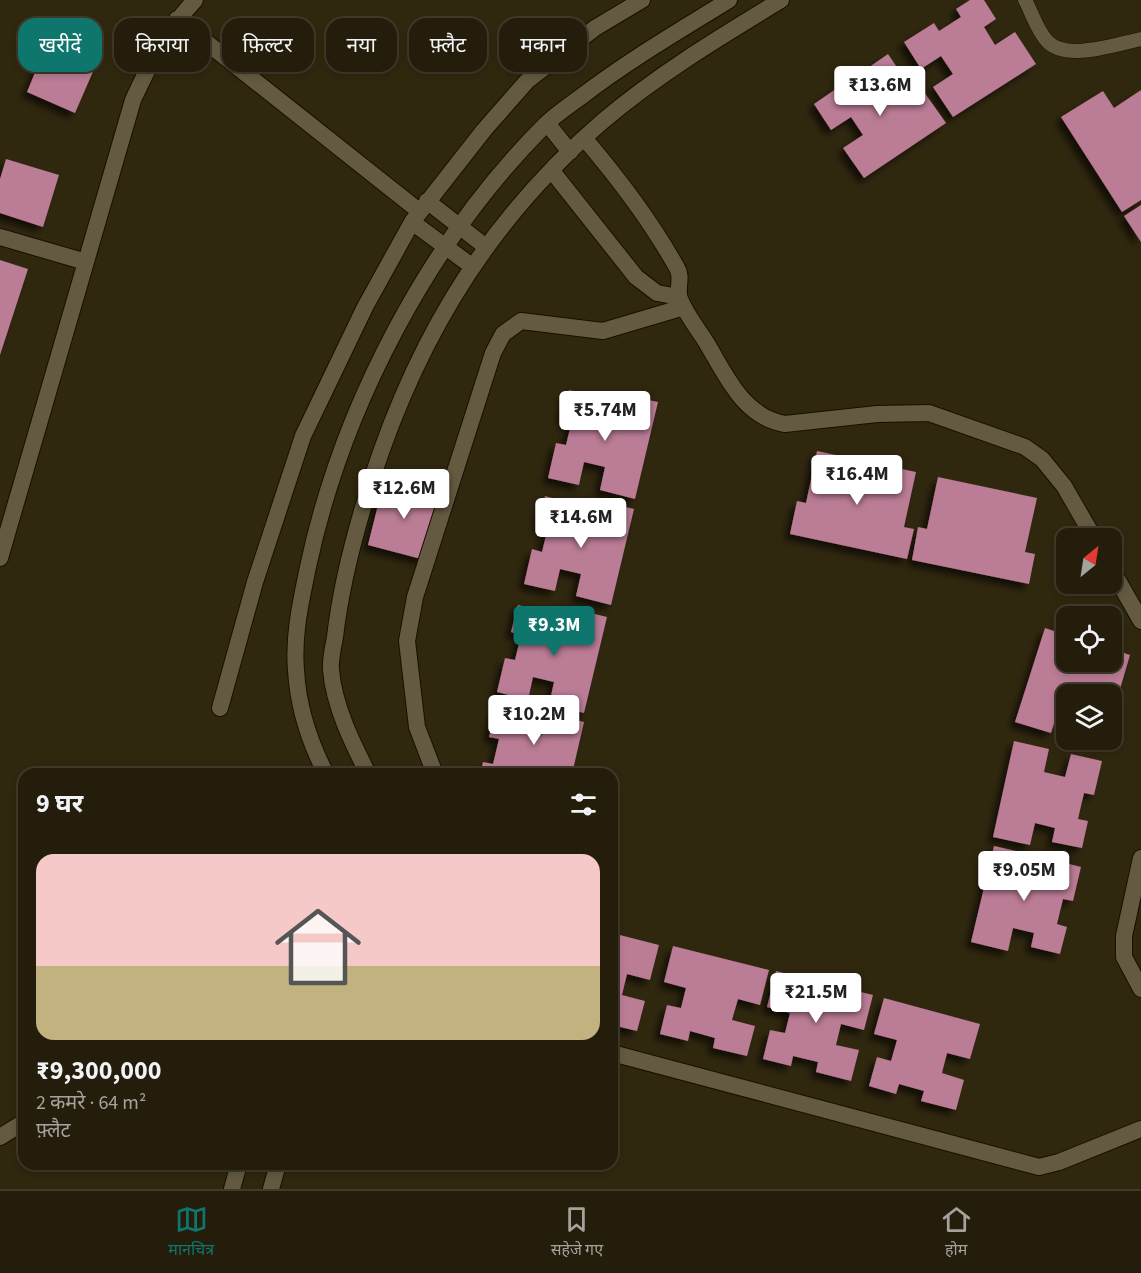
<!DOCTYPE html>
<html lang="hi">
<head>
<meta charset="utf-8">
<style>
  :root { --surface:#241d0b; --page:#2c2614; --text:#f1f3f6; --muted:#a3a29d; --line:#413b2c; --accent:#0f766e }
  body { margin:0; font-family:"Source Sans 3","Noto Sans Devanagari",sans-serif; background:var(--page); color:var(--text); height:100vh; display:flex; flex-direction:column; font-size:22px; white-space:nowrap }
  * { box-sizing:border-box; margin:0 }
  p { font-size:20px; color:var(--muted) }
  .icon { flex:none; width:33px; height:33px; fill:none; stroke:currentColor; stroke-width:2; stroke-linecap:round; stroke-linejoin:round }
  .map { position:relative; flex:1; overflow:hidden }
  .panel { position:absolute; left:18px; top:768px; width:600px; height:402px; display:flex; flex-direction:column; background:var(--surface); border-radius:18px; box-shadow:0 3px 9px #0003,0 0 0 2px var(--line) }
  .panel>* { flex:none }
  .top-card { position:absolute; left:18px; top:18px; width:600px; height:54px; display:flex; gap:12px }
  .needle { width:39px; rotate:30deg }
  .fabs { position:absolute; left:1056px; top:528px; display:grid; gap:12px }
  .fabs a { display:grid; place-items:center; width:66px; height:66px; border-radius:12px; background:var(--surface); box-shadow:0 3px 9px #0003,0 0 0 2px var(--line); font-size:30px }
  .price { position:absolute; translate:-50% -51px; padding:0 14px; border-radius:6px; background:#fff; color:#222; font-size:20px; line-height:39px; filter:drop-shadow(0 2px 3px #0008) }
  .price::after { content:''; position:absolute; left:50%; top:36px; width:18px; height:14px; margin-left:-9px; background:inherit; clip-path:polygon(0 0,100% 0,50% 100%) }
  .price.active { background:var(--accent); color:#fff }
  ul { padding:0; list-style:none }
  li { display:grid; align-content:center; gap:12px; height:318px; padding:0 18px }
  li+li { border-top:2px solid var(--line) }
  li span { display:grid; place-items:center; height:186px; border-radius:18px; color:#555 }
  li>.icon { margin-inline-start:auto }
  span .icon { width:108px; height:108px; fill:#fffc; stroke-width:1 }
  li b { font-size:26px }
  h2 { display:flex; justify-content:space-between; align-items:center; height:72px; padding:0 18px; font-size:26px }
  .pill { padding:0 21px; border-radius:18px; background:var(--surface); box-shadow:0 3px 9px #0003,0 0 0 2px var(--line); font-size:21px; line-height:54px }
  .pill.active { background:var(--accent); color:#fff }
  .tab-bar { display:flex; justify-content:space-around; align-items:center; height:84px; border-top:2px solid var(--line); background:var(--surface); font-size:16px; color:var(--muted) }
  .tab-bar a { display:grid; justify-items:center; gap:3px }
  .tab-bar .active { color:var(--accent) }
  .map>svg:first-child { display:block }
</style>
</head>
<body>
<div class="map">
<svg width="1141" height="1189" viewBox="0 0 1141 1189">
  <defs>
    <filter id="shadow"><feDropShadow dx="-5.5" dy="5.5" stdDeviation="3" flood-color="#0009"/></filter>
  </defs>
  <rect width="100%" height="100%" fill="#30270f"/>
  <path fill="#bb7b96" filter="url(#shadow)" d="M 970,0 L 984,0 L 996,19 L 984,27 L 995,45 L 1015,32 L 1036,64 L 953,117 L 933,87 L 953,74 L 941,56 L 921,69 L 904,42 L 934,23 L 939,31 L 961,17 L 956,9 Z
    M 46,46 L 95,67 L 75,113 L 27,92 Z
    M 888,54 L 905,79 L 893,87 L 905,105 L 924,92 L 946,123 L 864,178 L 843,148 L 863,135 L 851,117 L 831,130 L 814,104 L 843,84 L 849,93 L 870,78 L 865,70 Z
    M 1141,90 L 1141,200 L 1122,212 L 1061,117 L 1103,91 L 1114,108 Z
    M 6,159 L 59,175 L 43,227 L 0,213 L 0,179 Z
    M 1141,205 L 1141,242 L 1124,216 Z
    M 0,260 L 28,269 L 0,355 Z
    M 569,390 L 599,397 L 595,411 L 616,416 L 621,394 L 658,402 L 635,499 L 600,490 L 605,467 L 584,462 L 579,485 L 548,478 L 556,443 L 566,445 L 572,420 L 562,418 Z
    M 817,451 L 916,472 L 904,527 L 914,529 L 907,559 L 790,534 L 797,501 L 806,503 Z
    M 938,477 L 1037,498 L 1025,552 L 1035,554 L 1029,584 L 912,560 L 918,527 L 927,529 Z
    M 384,481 L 441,496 L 425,560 L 368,545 Z
    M 545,496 L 574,504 L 571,518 L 592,523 L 597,500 L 634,509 L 611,605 L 576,596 L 581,574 L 560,569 L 555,591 L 524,584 L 532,549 L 542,552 L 548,527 L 538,524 Z
    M 518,605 L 547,612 L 544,626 L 565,631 L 570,608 L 607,617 L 584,713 L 549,705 L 554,682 L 533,677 L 528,700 L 497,692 L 505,658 L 515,660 L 521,635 L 511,632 Z
    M 1045,628 L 1066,635 L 1066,662 L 1093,667 L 1095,662 L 1112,662 L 1112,649 L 1130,655 L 1120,689 L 1110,686 L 1107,694 L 1066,694 L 1066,713 L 1058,711 L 1051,733 L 1015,722 Z
    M 495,709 L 525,716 L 521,731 L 542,735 L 548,713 L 584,722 L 572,774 L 480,774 L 483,762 L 493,764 L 499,739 L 489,737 Z
    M 1014,741 L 1049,749 L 1044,772 L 1065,777 L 1071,754 L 1102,761 L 1094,795 L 1084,793 L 1078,819 L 1088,821 L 1082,848 L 1052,842 L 1055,828 L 1035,823 L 1030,845 L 993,837 Z
    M 994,846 L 1029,854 L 1024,877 L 1045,882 L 1050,859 L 1081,867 L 1073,901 L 1063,899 L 1057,924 L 1067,927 L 1060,954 L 1031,947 L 1034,933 L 1013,928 L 1008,951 L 971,942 Z
    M 612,933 L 659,945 L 650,980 L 627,974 L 622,995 L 645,1001 L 637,1031 L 612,1025 Z
    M 673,946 L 769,970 L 760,1005 L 738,999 L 732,1020 L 755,1026 L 747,1056 L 713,1048 L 715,1038 L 690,1031 L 688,1041 L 660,1034 L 667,1005 L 681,1008 L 686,988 L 664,982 Z
    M 776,971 L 873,995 L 864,1030 L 841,1024 L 836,1045 L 859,1050 L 851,1081 L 816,1072 L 818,1062 L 793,1056 L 791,1066 L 763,1059 L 770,1030 L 785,1033 L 790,1013 L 767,1007 Z
    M 884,998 L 980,1024 L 970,1059 L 947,1053 L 942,1073 L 964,1080 L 956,1110 L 921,1101 L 924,1091 L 899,1084 L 896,1094 L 869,1086 L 877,1057 L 891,1061 L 897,1040 L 874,1034 Z"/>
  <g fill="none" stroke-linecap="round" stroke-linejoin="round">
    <defs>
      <path id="service" d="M 1025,0 C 1032,13 1037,30 1047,41 C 1066,62 1116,44 1141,39"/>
      <path id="minor" d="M 177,19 L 419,211
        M 547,123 L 570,152
        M 584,138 C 619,179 651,221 677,268 C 683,277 676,289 680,299 C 686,314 697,328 706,342 C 726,375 743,417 785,424 L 877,414 L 929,413 L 1025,447 L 1042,459 L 1064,486 L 1094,538
        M 552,171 L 636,277 L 657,293 L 679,297
        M 427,201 L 486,247
        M 412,222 L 473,267
        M 0,237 L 86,262
        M 0,558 L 133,100 C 150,63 167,30 195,0
        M 1112,570 L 1141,621
        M 220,708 L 255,582 L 303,436 L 365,307 L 412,222 L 484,130 L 527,81 L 595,28 L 642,0
        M 326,774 C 309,741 298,707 296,670 C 293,635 301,601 308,567 C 342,407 429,241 545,125 C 556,114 570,105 582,96 C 629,60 679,31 729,0
        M 368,774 C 352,742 334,706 331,670 C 330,660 333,648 335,637 C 340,594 350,552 362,511 C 407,356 479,228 603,121 C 657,75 720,37 781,0
        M 435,774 L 417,727 L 407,641 L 415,597 L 493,353 L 503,334 L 521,321 L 603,331 L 684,307
        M 1141,858 L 1124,936 L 1124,957 L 1141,989
        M 612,1053 L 1039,1167 L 1059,1162 L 1141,1129
        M 0,1137 L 24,1122
        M 232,1189 L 239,1164
        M 271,1189 L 278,1164"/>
    </defs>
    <use href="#service" stroke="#180f00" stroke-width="15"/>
    <use href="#minor" stroke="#180f00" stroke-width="18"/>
    <use href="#service" stroke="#645a41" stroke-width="14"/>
    <use href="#minor" stroke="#645a41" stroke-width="16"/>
  </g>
</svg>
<div class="fabs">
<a><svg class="needle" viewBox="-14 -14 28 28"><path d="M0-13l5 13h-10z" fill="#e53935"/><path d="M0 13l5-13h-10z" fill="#a3a29d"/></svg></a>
<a><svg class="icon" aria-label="locate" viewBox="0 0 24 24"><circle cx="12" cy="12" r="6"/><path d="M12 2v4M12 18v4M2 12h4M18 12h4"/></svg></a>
<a><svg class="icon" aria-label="layers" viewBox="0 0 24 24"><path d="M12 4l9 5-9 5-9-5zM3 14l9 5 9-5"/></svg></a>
</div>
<b class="price" style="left:880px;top:117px">₹13.6M</b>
<b class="price" style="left:605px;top:442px">₹5.74M</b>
<b class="price" style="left:857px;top:506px">₹16.4M</b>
<b class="price" style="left:404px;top:520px">₹12.6M</b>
<b class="price" style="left:581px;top:549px">₹14.6M</b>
<b class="price active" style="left:554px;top:657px">₹9.3M</b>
<b class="price" style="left:534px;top:746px">₹10.2M</b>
<b class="price" style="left:1024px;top:902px">₹9.05M</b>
<b class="price" style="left:816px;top:1024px">₹21.5M</b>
<div class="top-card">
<a class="pill active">खरीदें</a>
<a class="pill">किराया</a>
<a class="pill">फ़िल्टर</a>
<a class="pill">नया</a>
<a class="pill">फ़्लैट</a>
<a class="pill">मकान</a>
</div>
<section class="panel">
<h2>9 घर<svg class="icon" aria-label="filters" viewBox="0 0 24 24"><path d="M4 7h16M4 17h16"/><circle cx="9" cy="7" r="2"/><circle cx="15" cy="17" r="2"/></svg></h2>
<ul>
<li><span style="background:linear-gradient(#f6c9c9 60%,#c2b280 0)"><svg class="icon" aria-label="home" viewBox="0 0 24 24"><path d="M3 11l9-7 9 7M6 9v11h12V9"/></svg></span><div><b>₹9,300,000</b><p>2 कमरे · 64 m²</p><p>फ़्लैट</p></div></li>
</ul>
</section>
</div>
<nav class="tab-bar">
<a class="active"><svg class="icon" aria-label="map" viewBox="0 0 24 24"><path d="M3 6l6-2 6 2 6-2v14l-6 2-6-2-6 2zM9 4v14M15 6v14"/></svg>मानचित्र</a>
<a><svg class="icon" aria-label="saved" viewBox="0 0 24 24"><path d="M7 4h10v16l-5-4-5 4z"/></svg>सहेजे गए</a>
<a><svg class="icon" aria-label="home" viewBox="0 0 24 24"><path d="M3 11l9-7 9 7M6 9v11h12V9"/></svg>होम</a>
</nav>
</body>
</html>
